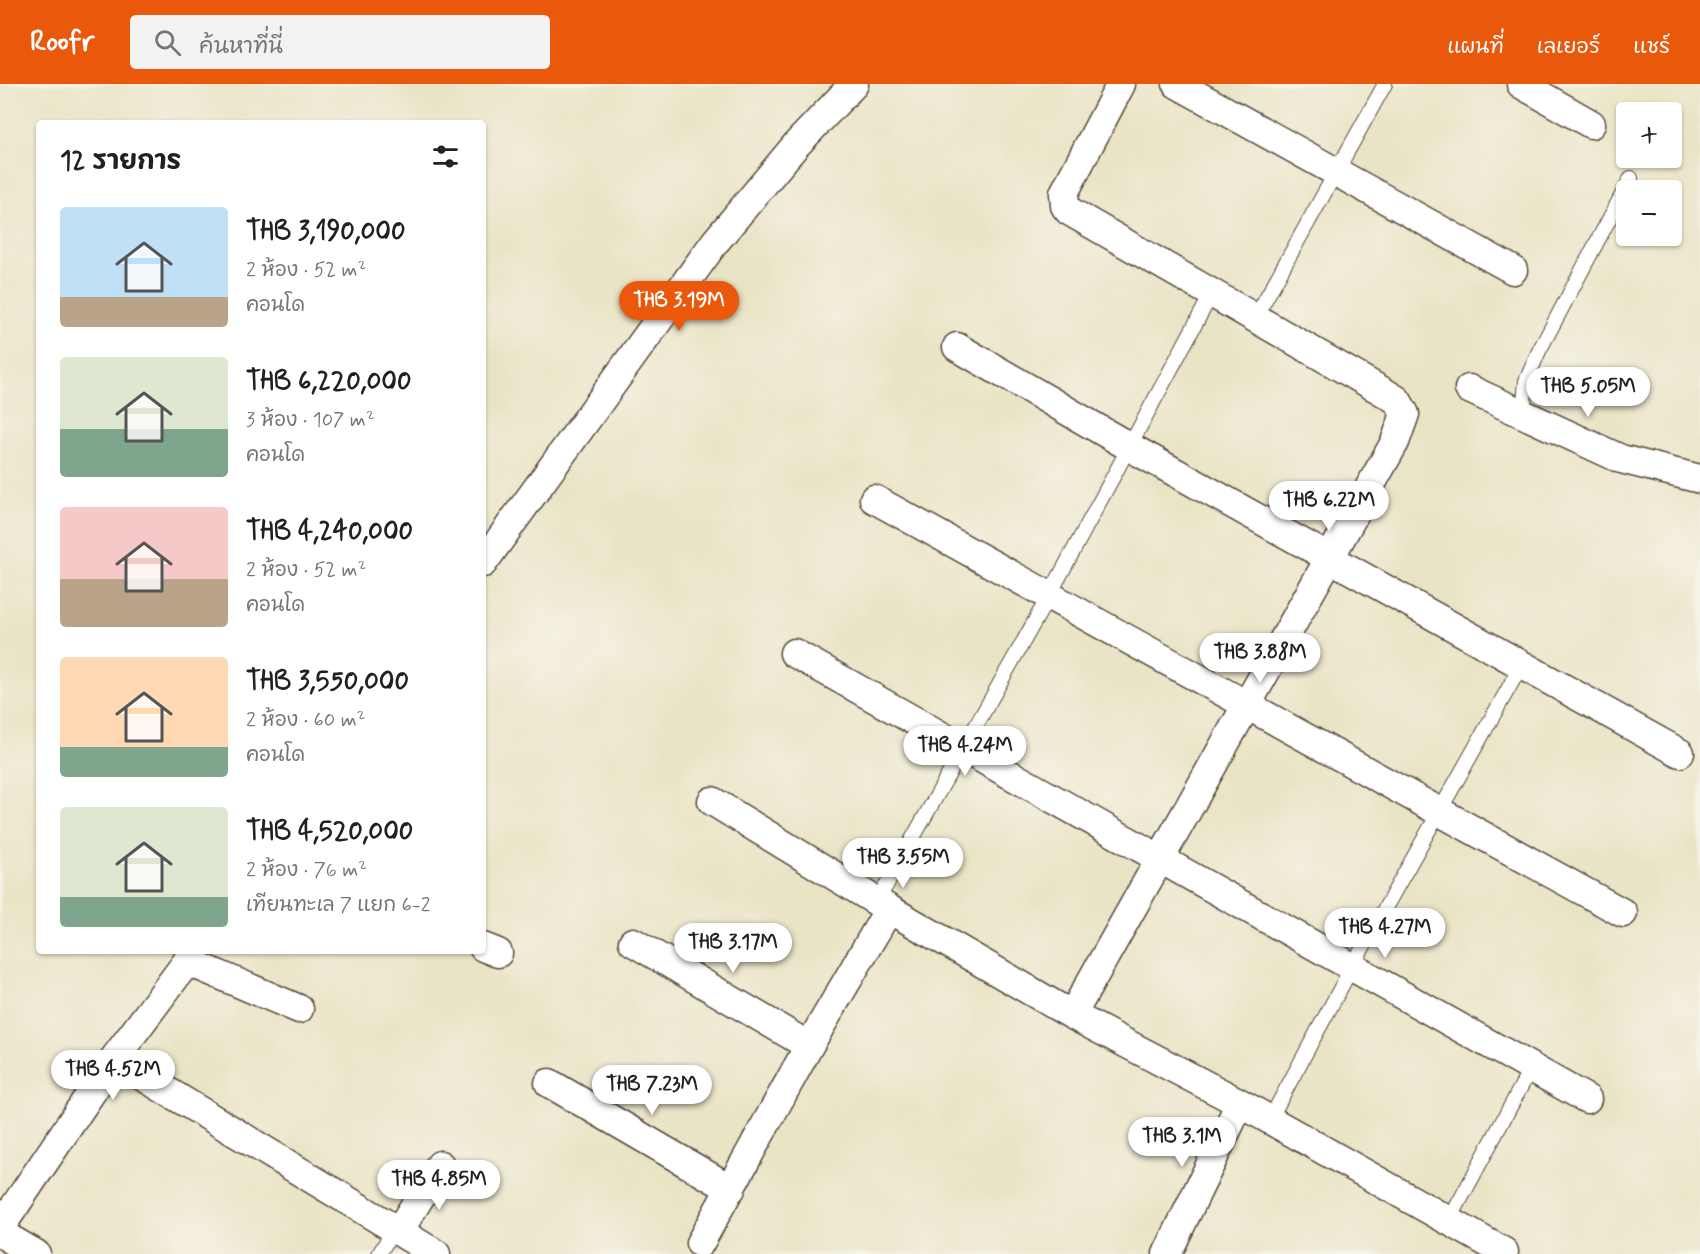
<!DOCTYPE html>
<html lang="th">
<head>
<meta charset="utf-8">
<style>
  :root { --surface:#fff; --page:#f2f2f2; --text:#202124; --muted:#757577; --accent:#ea580c }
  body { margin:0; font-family:Mynerve,"Playpen Sans Thai",sans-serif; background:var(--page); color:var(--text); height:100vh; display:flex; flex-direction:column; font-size:22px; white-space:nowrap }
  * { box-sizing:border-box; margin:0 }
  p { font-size:20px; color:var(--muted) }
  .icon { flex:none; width:33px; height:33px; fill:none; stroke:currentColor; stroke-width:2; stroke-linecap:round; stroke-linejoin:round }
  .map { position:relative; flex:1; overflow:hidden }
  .sheet { position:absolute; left:36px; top:36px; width:450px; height:834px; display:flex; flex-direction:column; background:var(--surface); border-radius:6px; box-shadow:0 2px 4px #0004 }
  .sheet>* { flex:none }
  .buttons { position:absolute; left:1616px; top:18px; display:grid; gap:12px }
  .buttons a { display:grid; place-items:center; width:66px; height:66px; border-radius:6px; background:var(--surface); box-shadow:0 2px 4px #0004; font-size:30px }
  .price { position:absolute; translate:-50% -51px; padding:0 14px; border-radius:21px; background:#fff; color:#222; font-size:20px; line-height:39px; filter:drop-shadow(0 2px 3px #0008) }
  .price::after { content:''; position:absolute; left:50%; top:36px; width:18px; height:14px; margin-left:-9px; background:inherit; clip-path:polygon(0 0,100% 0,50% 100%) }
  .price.current { background:var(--accent); color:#fff }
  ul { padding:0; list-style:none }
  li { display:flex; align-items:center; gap:18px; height:150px; padding:0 24px }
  li span { display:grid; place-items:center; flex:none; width:168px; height:120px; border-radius:6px; color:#555 }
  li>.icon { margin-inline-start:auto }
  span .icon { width:72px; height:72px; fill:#fffc; stroke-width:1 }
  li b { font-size:26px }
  h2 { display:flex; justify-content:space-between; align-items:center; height:72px; padding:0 24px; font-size:26px }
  header { display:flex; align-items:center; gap:36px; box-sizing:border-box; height:84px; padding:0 30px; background:var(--accent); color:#fff }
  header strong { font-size:28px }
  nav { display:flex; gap:33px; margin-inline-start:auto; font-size:21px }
  .search { width:420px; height:54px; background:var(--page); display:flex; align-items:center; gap:15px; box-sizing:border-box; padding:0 21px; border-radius:6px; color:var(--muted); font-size:22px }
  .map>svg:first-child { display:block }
</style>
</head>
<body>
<header>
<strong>Roofr</strong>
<div class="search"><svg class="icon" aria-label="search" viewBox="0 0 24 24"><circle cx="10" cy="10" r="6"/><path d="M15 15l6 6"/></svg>ค้นหาที่นี่</div>
<nav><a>แผนที่</a><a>เลเยอร์</a><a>แชร์</a></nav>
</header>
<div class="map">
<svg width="1700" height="1170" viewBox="0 0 1700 1170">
  <rect width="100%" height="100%" fill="#f7f3e8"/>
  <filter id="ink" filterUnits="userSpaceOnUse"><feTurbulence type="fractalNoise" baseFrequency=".0167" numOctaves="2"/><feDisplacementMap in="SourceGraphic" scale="12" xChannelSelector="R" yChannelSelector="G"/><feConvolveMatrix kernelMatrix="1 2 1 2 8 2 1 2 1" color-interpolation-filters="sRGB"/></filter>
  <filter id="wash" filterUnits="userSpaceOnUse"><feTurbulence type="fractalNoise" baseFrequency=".008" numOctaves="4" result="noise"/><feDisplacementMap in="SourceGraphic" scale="24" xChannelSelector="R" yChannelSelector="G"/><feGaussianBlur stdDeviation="1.35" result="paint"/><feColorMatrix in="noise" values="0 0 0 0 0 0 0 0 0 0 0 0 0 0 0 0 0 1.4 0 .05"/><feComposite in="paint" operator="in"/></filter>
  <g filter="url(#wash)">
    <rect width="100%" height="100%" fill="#eae4c6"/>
  </g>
  <g filter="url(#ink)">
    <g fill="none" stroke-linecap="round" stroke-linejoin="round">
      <defs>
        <path id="lane" d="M 1255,234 L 1385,0
          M 1523,330 L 1526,297 L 1539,267 L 1631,94
          M 878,816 L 1050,510 L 1212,209
          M 1270,1035 L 1352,883 L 1521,582
          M 1449,1137 L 1531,984
          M 379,1170 L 394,1145"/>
        <path id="street" d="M 1121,0 L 1064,109 L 1065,122 L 1069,127 L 1382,307 L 1397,316 L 1405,330 L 1395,358 L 1072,931 L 1240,1019 L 1504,1168
          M 1177,0 L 1513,186
          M 1521,0 L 1591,40
          M 957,263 L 1128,362 L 1680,669
          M 1469,305 L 1621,375 L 1700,395
          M 874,415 L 1623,829
          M 483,479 L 715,158 L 796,61 L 854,0
          M 794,569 L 1587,1015
          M 712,717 L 889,825 L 1072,931
          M 633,858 L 809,962
          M 483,863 L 498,869
          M 187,877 L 299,925
          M 114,975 L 436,1170
          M 549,999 L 731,1105
          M 0,1144 L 114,975 L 195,867
          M 399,1147 L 440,1081
          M 0,1149 L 36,1170
          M 700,1159 L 809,962 L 889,825
          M 1167,1170 L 1240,1019"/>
      </defs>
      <use href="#lane" stroke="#554637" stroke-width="16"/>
      <use href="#street" stroke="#554637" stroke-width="31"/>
      <use href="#lane" stroke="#fff" stroke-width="14"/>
      <use href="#street" stroke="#fff" stroke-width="28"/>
    </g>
  </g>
</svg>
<div class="buttons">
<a>+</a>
<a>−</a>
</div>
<b class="price current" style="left:679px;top:248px">THB 3.19M</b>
<b class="price" style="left:1588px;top:334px">THB 5.05M</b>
<b class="price" style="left:1329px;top:448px">THB 6.22M</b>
<b class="price" style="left:1260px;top:600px">THB 3.88M</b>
<b class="price" style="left:965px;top:693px">THB 4.24M</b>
<b class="price" style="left:903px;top:805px">THB 3.55M</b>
<b class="price" style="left:1385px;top:875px">THB 4.27M</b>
<b class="price" style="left:733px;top:890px">THB 3.17M</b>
<b class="price" style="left:113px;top:1017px">THB 4.52M</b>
<b class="price" style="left:652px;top:1032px">THB 7.23M</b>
<b class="price" style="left:1182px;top:1084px">THB 3.1M</b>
<b class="price" style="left:439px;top:1127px">THB 4.85M</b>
<section class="sheet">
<h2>12 รายการ<svg class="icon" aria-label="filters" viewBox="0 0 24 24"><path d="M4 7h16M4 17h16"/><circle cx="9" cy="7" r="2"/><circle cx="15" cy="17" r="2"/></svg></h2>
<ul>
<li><span style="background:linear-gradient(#bfe0f5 75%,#b9a48a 0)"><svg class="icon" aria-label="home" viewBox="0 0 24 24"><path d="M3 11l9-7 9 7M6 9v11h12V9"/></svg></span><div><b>THB 3,190,000</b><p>2 ห้อง · 52 m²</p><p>คอนโด</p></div></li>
<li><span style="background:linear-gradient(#dfe7d0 60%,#7fa58c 0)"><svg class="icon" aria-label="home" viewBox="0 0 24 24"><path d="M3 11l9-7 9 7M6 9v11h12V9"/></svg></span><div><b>THB 6,220,000</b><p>3 ห้อง · 107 m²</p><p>คอนโด</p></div></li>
<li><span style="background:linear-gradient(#f6c9c9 60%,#b9a48a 0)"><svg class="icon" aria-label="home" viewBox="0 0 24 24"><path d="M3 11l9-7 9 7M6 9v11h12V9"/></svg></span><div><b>THB 4,240,000</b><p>2 ห้อง · 52 m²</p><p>คอนโด</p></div></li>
<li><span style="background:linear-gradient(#ffd9b3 75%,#7fa58c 0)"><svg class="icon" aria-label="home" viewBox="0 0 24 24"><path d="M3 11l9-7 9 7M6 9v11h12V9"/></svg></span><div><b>THB 3,550,000</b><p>2 ห้อง · 60 m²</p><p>คอนโด</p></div></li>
<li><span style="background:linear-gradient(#dfe7d0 75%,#7fa58c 0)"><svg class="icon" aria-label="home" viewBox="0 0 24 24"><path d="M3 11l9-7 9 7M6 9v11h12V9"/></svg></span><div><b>THB 4,520,000</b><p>2 ห้อง · 76 m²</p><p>เทียนทะเล 7 แยก 6-2</p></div></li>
</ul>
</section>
</div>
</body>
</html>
